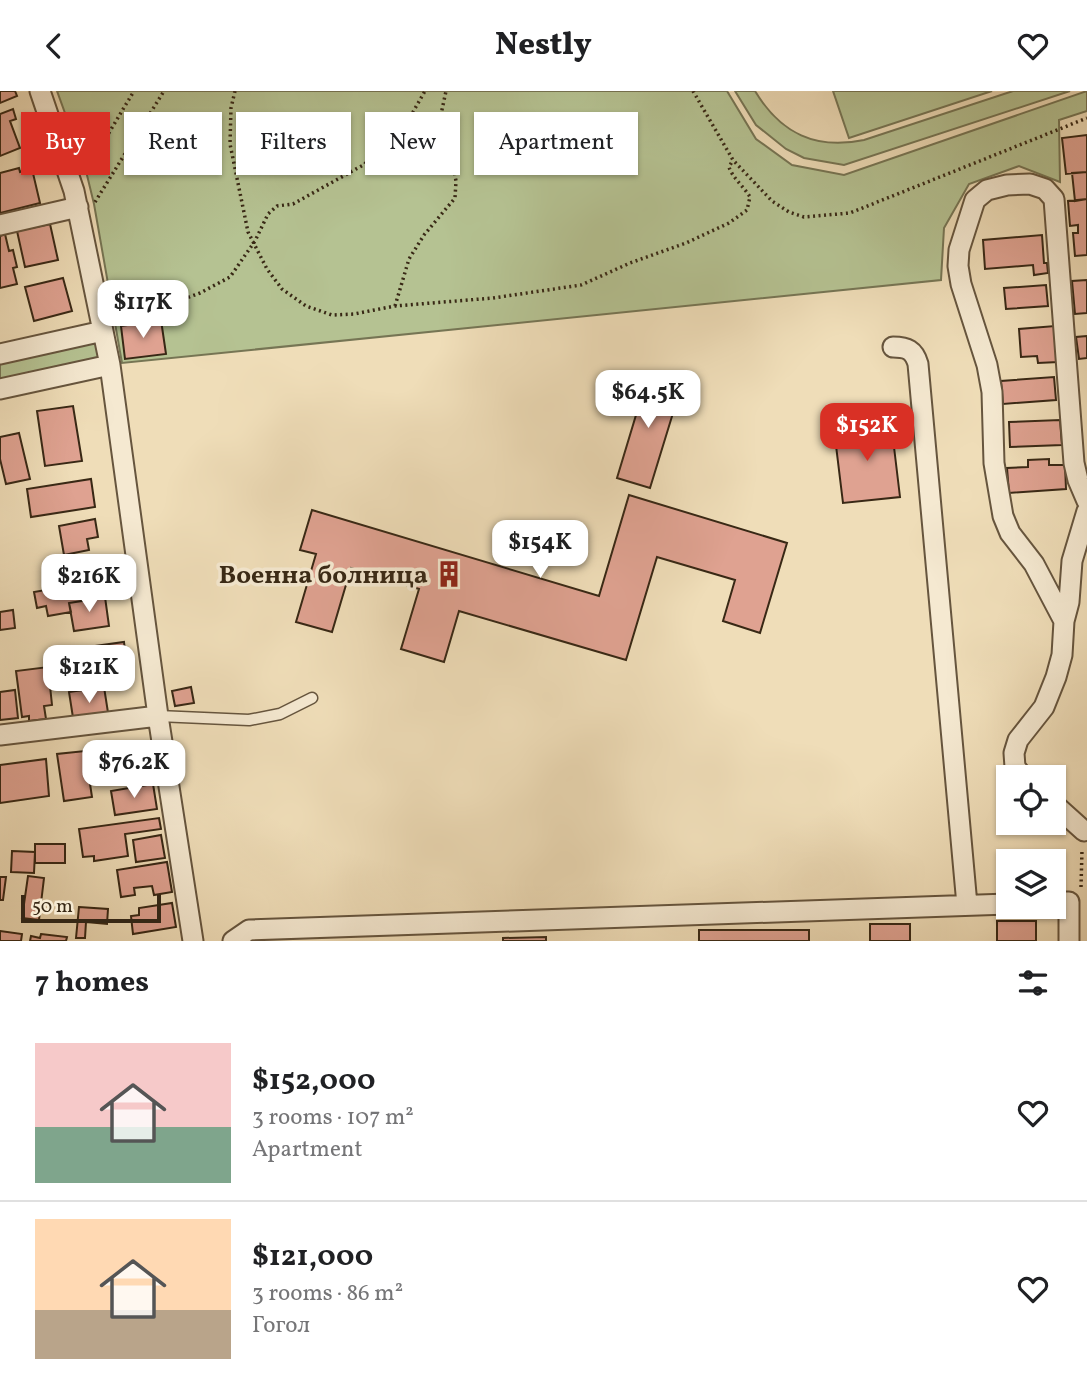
<!DOCTYPE html>
<html lang="en">
<head>
<meta charset="utf-8">
<style>
  :root { --surface:#fff; --page:#f2f2f2; --text:#202124; --muted:#757577; --line:#e0e0e0; --accent:#d93025 }
  body { margin:0; font-family:Vollkorn,serif; background:var(--page); color:var(--text); height:100vh; display:flex; flex-direction:column; font-size:26px; white-space:nowrap }
  * { box-sizing:border-box; margin:0 }
  p { font-size:23px; color:var(--muted) }
  .icon { flex:none; width:38px; height:38px; fill:none; stroke:currentColor; stroke-width:2; stroke-linecap:round; stroke-linejoin:round }
  .map { position:relative; height:850px; overflow:hidden }
  .drawer { display:flex; flex-direction:column; background:var(--surface); flex:1 }
  .drawer>* { flex:none }
  .top-card { position:absolute; left:21px; top:21px; width:700px; height:63px; display:flex; gap:14px }
  .tools { position:absolute; left:996px; top:674px; display:grid; gap:14px }
  .tools a { display:grid; place-items:center; width:70px; height:70px; border-radius:0px; background:var(--surface); box-shadow:0 2px 5px #0004; font-size:35px }
  .scale { position:absolute; left:21px; bottom:18px; width:140px; box-sizing:border-box; padding-left:7px; border:4px solid #382815; border-top:0; font-size:19px; line-height:24px; white-space:nowrap; color:#382815; -webkit-text-stroke:5px #f5e9d1; paint-order:stroke }
  .price { position:absolute; translate:-50% -60px; padding:0 16px; border-radius:14px; background:#fff; color:#222; font-size:23px; line-height:46px; filter:drop-shadow(0 2px 4px #0008) }
  .price::after { content:''; position:absolute; left:50%; top:42px; width:21px; height:16px; margin-left:-10px; background:inherit; clip-path:polygon(0 0,100% 0,50% 100%) }
  .price.current { background:var(--accent); color:#fff }
  ul { padding:0; list-style:none }
  li { display:flex; align-items:center; gap:21px; height:175px; padding:0 35px }
  li+li { border-top:2px solid var(--line) }
  li span { display:grid; place-items:center; flex:none; width:196px; height:140px; border-radius:0px; color:#555 }
  li>.icon { margin-inline-start:auto }
  span .icon { width:84px; height:84px; fill:#fffc; stroke-width:1 }
  li b { font-size:30px }
  h2 { display:flex; justify-content:space-between; align-items:center; height:84px; padding:0 35px; font-size:30px }
  .chip { padding:0 24px; border-radius:0px; background:var(--surface); box-shadow:0 2px 5px #0004; font-size:24px; line-height:63px }
  .chip.current { background:var(--accent); color:#fff }
  header { display:flex; justify-content:space-between; align-items:center; height:91px; padding:0 35px; background:var(--surface); font-size:32px; font-weight:800 }
  .map>svg:first-child { display:block }
</style>
</head>
<body>
<header><svg class="icon" aria-label="back" viewBox="0 0 24 24"><path d="M15 5l-7 7 7 7"/></svg>Nestly<svg class="icon" aria-label="heart" viewBox="0 0 24 24"><path d="M12 20l-8-8c-3-5 5-10 8-4 3-6 11-1 8 4z"/></svg></header>
<div class="map">
<svg width="1087" height="850" viewBox="0 0 1087 850">
  <rect width="100%" height="100%" fill="#efddb8"/>
  <filter id="stains"><feTurbulence type="fractalNoise" baseFrequency=".00286" numOctaves="4"/><feColorMatrix values="0 0 0 0 .2 0 0 0 0 .09 0 0 0 0 .02 0 0 0 .5 -.17"/></filter>
  <radialGradient id="worn" r=".72"><stop offset=".6" stop-color="#630" stop-opacity="0"/><stop offset="1" stop-color="#630" stop-opacity=".3"/></radialGradient>
  <path fill="#b5c292" stroke="#767554" stroke-width="2" d="M 57,0 L 727,0 L 756,48 L 792,74 L 844,84 L 1087,0 L 1087,20 L 1059,29 L 1060,91 L 1019,75 L 969,93 L 944,137 L 941,189 L 122,272 L 94,113 L 86,80 Z
    M 735,0 L 755,0 C 781,43 816,59 864,49 L 1013,0 L 1070,0 L 844,74 L 804,67 L 786,58 L 756,34 Z
    M 833,0 L 992,0 L 849,47 Z
    M 103,240 L 110,274 L 0,298 L 0,263 Z"/>
  <path fill="#dfa291" stroke="#382815" stroke-width="2" d="M 0,0 L 15,0 L 17,5 L 0,12 Z
    M 13,18 L 16,28 L 10,30 L 20,57 L 0,65 L 0,23 Z
    M 1087,44 L 1087,81 L 1066,83 L 1062,47 Z
    M 19,77 L 20,81 L 32,78 L 40,112 L 0,122 L 0,82 Z
    M 1087,81 L 1087,108 L 1075,110 L 1072,82 Z
    M 1087,108 L 1087,164 L 1075,165 L 1073,142 L 1078,142 L 1078,134 L 1070,135 L 1068,110 Z
    M 50,133 L 58,169 L 25,176 L 17,140 Z
    M 5,143 L 9,160 L 13,159 L 17,176 L 13,177 L 17,193 L 0,197 L 0,145 Z
    M 1042,144 L 1044,172 L 1047,172 L 1048,182 L 1034,184 L 1033,174 L 985,178 L 983,149 Z
    M 63,187 L 72,220 L 34,230 L 25,196 Z
    M 1087,189 L 1087,222 L 1075,223 L 1072,190 Z
    M 1046,194 L 1048,215 L 1006,218 L 1004,197 Z
    M 161,229 L 166,263 L 125,268 L 121,235 Z
    M 1055,235 L 1058,271 L 1038,272 L 1037,265 L 1021,266 L 1019,238 Z
    M 1087,245 L 1087,267 L 1079,268 L 1076,246 Z
    M 640,284 L 681,296 L 650,397 L 617,387 L 636,324 L 629,321 Z
    M 1054,286 L 1056,309 L 1003,313 L 1001,290 Z
    M 73,315 L 82,370 L 45,375 L 37,320 Z
    M 1060,329 L 1062,354 L 1010,356 L 1009,331 Z
    M 891,331 L 900,406 L 843,412 L 834,338 Z
    M 19,342 L 30,388 L 6,393 L 0,368 L 0,346 Z
    M 1049,368 L 1049,374 L 1065,374 L 1066,398 L 1009,402 L 1007,377 L 1028,376 L 1028,369 Z
    M 91,388 L 95,416 L 31,426 L 27,398 Z
    M 629,404 L 787,452 L 760,542 L 723,530 L 735,489 L 657,466 L 626,569 L 459,520 L 444,571 L 401,558 L 419,498 L 351,477 L 332,541 L 296,531 L 316,463 L 300,459 L 312,419 L 599,505 Z
    M 95,428 L 98,446 L 87,448 L 89,459 L 64,464 L 59,435 Z
    M 92,486 L 96,508 L 69,512 L 71,521 L 48,525 L 46,515 L 37,517 L 34,501 L 46,499 L 45,494 Z
    M 105,506 L 109,535 L 74,540 L 69,512 Z
    M 13,519 L 15,537 L 0,539 L 0,521 Z
    M 124,551 L 128,583 L 77,590 L 73,558 Z
    M 48,576 L 52,614 L 44,615 L 46,628 L 29,630 L 29,625 L 22,626 L 16,580 Z
    M 104,596 L 109,628 L 74,633 L 69,601 Z
    M 191,596 L 194,612 L 175,615 L 172,600 Z
    M 15,599 L 18,627 L 0,629 L 0,601 Z
    M 129,654 L 135,688 L 101,693 L 95,659 Z
    M 85,660 L 92,706 L 64,710 L 57,663 Z
    M 46,668 L 49,705 L 0,712 L 0,674 Z
    M 153,693 L 157,718 L 115,724 L 111,700 Z
    M 159,727 L 161,738 L 125,743 L 128,765 L 94,770 L 94,765 L 83,766 L 79,738 Z
    M 161,744 L 165,767 L 136,771 L 133,749 Z
    M 35,753 L 65,753 L 65,772 L 35,772 Z
    M 12,760 L 35,761 L 34,782 L 11,781 Z
    M 167,771 L 172,801 L 154,804 L 152,795 L 134,797 L 135,804 L 121,806 L 117,779 Z
    M 28,785 L 44,787 L 39,829 L 22,827 Z
    M 0,786 L 6,786 L 3,809 L 0,809 Z
    M 172,812 L 176,836 L 133,843 L 131,825 L 139,824 L 139,817 Z
    M 79,816 L 108,818 L 107,833 L 86,831 L 85,847 L 76,847 Z
    M 997,830 L 1036,830 L 1036,850 L 997,850 Z
    M 870,833 L 910,833 L 910,850 L 870,850 Z
    M 699,839 L 809,839 L 809,850 L 699,850 Z
    M 0,840 L 22,843 L 21,850 L 0,850 Z
    M 41,843 L 67,846 L 66,850 L 30,850 L 31,845 L 40,847 Z
    M 546,846 L 546,850 L 503,850 L 503,847 Z"/>
  <g fill="none" stroke-linecap="round" stroke-linejoin="round">
    <defs>
      <path id="service" d="M 158,625 L 249,629 L 280,623 L 312,607"/>
      <path id="minor" d="M 40,0 L 74,100 L 110,274 L 158,625 L 193,850
        M 0,134 L 78,116
        M 893,256 C 907,256 914,259 918,273 L 967,814
        M 0,263 L 103,240
        M 0,298 L 110,274
        M 1064,530 L 1034,473 L 1010,442 L 1003,425 L 994,372 L 992,301 L 987,274 L 961,193 L 958,175 L 959,159 L 975,109 L 987,99 L 1007,94 L 1030,93 L 1045,98 L 1054,108 L 1074,372 L 1078,389 L 1087,410
        M 0,644 L 158,625
        M 1023,686 L 1015,676 L 1014,662 L 1018,649 L 1044,616 L 1056,586 L 1062,564 L 1064,530 L 1069,511 L 1072,470 L 1087,420
        M 1054,713 L 1084,740
        M 1054,811 L 1069,811 L 1069,850
        M 233,850 L 249,839 L 1008,813"/>
    </defs>
    <use href="#service" stroke="#66553e" stroke-width="13"/>
    <use href="#minor" stroke="#66553e" stroke-width="23"/>
    <path stroke="#382815" stroke-width="3.5" stroke-dasharray="2 3.5" stroke-linecap="butt" d="M 235,0 L 231,17 L 230,53 L 248,141 L 267,178 L 282,198 L 306,215 L 332,224 L 354,223 L 395,215 L 493,207 L 581,194 L 630,172 L 686,152 L 729,132 L 747,119 L 750,106 C 744,96 732,86 729,76 L 733,69
      M 693,0 L 733,69 L 772,110 L 789,121 L 804,126 L 850,122 L 1087,27
      M 86,80 L 134,0
      M 95,111 L 164,0
      M 395,215 L 409,168 L 424,144 L 455,107 L 456,90 L 451,64 L 436,47 L 446,0
      M 121,231 L 200,202 L 230,186 L 255,150 L 268,123 L 277,115 L 293,113 L 365,73 L 373,56 L 392,37 L 403,31 L 413,21 L 425,0
      M 1081,796 L 1082,759"/>
    <use href="#service" stroke="#f5e9d1" stroke-width="10"/>
    <use href="#minor" stroke="#f5e9d1" stroke-width="19"/>
  </g>
  <defs>
    <symbol id="building-bare" viewBox="-9 -9 18 18"><path d="M-4-6H4V6H1V3H-1V6H-4ZM-2.5-4.3h1.7v1.8h-1.7ZM.8-4.3h1.7v1.8H.8ZM-2.5-1h1.7V.8h-1.7ZM.8-1h1.7V.8H.8Z" fill="#8f2418" stroke="#f5e9d1" stroke-width="2.5" paint-order="stroke"/></symbol>
  </defs>
  <g fill-rule="evenodd">
    <use href="#building-bare" x="430" y="464" width="38" height="38"/>
  </g>
  <g text-anchor="middle" stroke-width="7" stroke-linejoin="round" paint-order="stroke">
    <g font-size="26" font-weight="bold" fill="#382815" stroke="#f5e9d1" text-anchor="end">
      <text x="428" y="492">Военна болница</text>
    </g>
  </g>
  <rect width="100%" height="100%" filter="url(#stains)"/>
  <rect width="100%" height="100%" fill="url(#worn)"/>
</svg>
<div class="tools">
<a><svg class="icon" aria-label="locate" viewBox="0 0 24 24"><circle cx="12" cy="12" r="6"/><path d="M12 2v4M12 18v4M2 12h4M18 12h4"/></svg></a>
<a><svg class="icon" aria-label="layers" viewBox="0 0 24 24"><path d="M12 4l9 5-9 5-9-5zM3 14l9 5 9-5"/></svg></a>
</div>
<div class="scale">50 m</div>
<b class="price" style="left:143px;top:249px">$117K</b>
<b class="price" style="left:648px;top:339px">$64.5K</b>
<b class="price current" style="left:867px;top:372px">$152K</b>
<b class="price" style="left:540px;top:489px">$154K</b>
<b class="price" style="left:89px;top:523px">$216K</b>
<b class="price" style="left:89px;top:614px">$121K</b>
<b class="price" style="left:134px;top:709px">$76.2K</b>
<div class="top-card">
<a class="chip current">Buy</a>
<a class="chip">Rent</a>
<a class="chip">Filters</a>
<a class="chip">New</a>
<a class="chip">Apartment</a>
</div>
</div>
<section class="drawer">
<h2>7 homes<svg class="icon" aria-label="filters" viewBox="0 0 24 24"><path d="M4 7h16M4 17h16"/><circle cx="9" cy="7" r="2"/><circle cx="15" cy="17" r="2"/></svg></h2>
<ul>
<li><span style="background:linear-gradient(#f6c9c9 60%,#7fa58c 0)"><svg class="icon" aria-label="home" viewBox="0 0 24 24"><path d="M3 11l9-7 9 7M6 9v11h12V9"/></svg></span><div><b>$152,000</b><p>3 rooms · 107 m²</p><p>Apartment</p></div><svg class="icon" aria-label="heart" viewBox="0 0 24 24"><path d="M12 20l-8-8c-3-5 5-10 8-4 3-6 11-1 8 4z"/></svg></li>
<li><span style="background:linear-gradient(#ffd9b3 65%,#b9a48a 0)"><svg class="icon" aria-label="home" viewBox="0 0 24 24"><path d="M3 11l9-7 9 7M6 9v11h12V9"/></svg></span><div><b>$121,000</b><p>3 rooms · 86 m²</p><p>Гогол</p></div><svg class="icon" aria-label="heart" viewBox="0 0 24 24"><path d="M12 20l-8-8c-3-5 5-10 8-4 3-6 11-1 8 4z"/></svg></li>
</ul>
</section>
</body>
</html>
